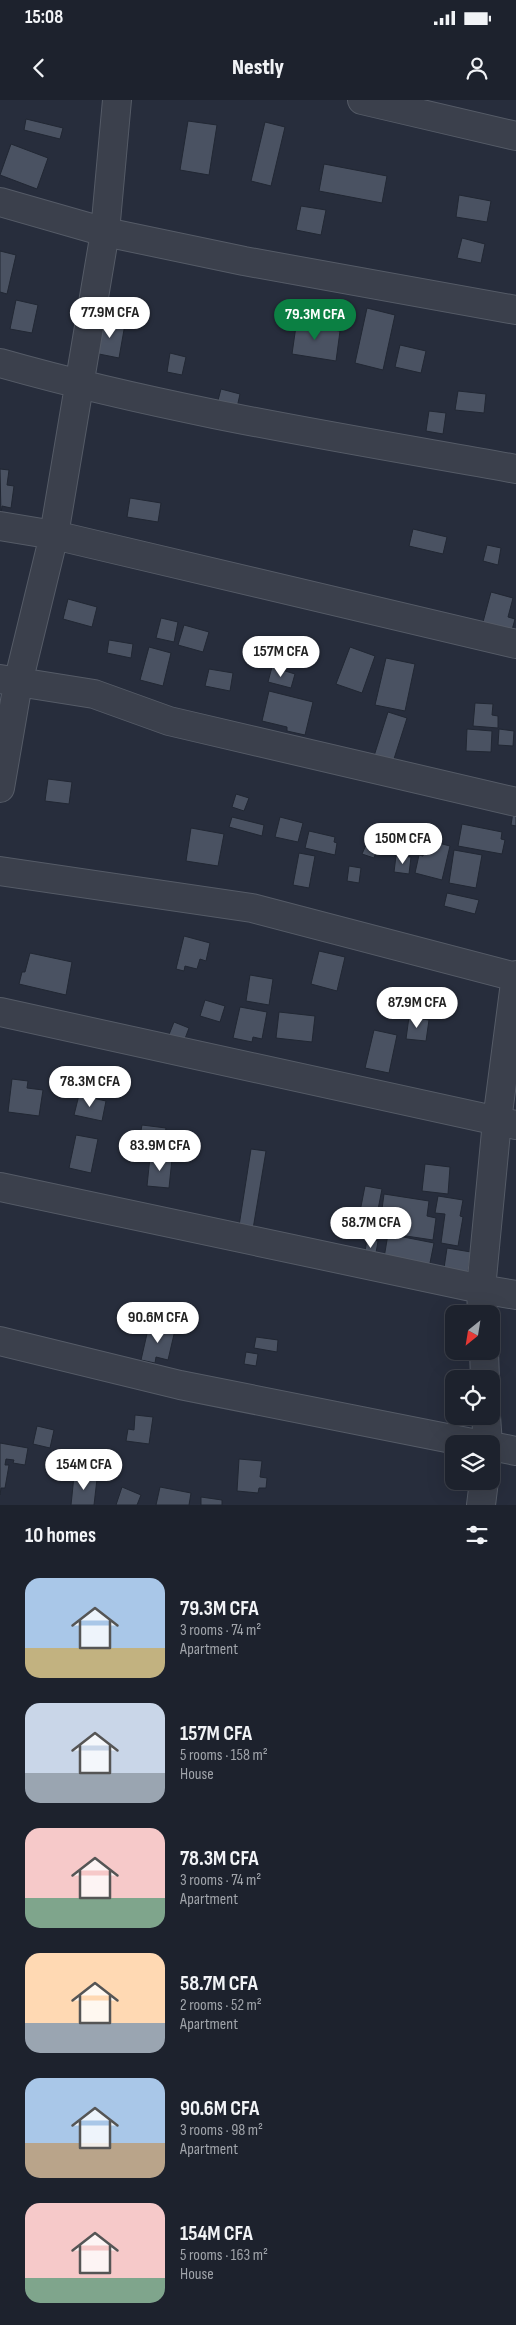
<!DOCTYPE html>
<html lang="en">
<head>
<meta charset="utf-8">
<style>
  :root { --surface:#1d222d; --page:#252a35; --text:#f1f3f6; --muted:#a0a4aa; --line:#3b3f49; --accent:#0b8043 }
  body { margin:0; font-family:"Sofia Sans Condensed",sans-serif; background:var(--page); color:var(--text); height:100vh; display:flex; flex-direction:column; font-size:19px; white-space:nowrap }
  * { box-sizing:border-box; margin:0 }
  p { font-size:16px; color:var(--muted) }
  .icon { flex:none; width:28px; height:28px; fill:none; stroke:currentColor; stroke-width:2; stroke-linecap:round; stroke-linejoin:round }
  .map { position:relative; height:1405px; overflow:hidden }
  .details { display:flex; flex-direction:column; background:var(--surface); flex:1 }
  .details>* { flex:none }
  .needle { width:32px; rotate:210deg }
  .buttons { position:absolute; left:445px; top:1205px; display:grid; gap:10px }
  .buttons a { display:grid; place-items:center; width:55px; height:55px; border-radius:10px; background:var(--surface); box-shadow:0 5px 20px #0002,0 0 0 1px var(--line); font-size:25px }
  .price { position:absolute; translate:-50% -42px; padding:0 11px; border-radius:18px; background:#fff; color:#222; font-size:16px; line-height:32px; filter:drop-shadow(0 1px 2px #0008) }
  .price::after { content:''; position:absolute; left:50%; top:30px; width:15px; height:11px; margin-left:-8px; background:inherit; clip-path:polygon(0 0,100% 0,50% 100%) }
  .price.active { background:var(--accent); color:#fff }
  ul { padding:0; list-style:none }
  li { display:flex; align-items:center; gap:15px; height:125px; padding:0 25px }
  li span { display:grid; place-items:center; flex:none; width:140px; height:100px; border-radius:15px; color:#555 }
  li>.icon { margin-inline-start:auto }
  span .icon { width:60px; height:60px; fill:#fffc; stroke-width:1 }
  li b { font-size:21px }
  h2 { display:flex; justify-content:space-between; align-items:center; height:60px; padding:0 25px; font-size:21px }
  .status { display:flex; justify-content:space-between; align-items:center; height:35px; padding:0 25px; background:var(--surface); direction:ltr }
  .status svg { height:14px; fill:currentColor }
  header { display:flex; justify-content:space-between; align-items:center; height:65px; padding:0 25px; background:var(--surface); font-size:22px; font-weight:800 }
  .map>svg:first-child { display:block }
</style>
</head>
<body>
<div class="status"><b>15:08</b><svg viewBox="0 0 49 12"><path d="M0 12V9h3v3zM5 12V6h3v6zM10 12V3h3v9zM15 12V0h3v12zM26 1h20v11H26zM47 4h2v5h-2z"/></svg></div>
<header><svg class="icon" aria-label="back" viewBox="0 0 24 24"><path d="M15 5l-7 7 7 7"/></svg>Nestly<svg class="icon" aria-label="person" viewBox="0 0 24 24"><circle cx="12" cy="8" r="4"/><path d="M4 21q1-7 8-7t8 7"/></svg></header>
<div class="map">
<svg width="516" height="1405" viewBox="0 0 516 1405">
  <rect width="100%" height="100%" fill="#272d3c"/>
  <path fill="#4a5262" stroke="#212733" d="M 26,19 L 63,28 L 60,39 L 24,30 Z
    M 188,21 L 217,25 L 209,75 L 180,70 Z
    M 265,22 L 285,27 L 271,86 L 251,81 Z
    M 11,44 L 48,58 L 37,89 L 0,75 Z
    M 324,64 L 387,76 L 382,103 L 319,91 Z
    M 459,95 L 491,101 L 487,122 L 456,117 Z
    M 301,106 L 326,110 L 321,135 L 296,130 Z
    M 462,138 L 485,144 L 481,163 L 457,158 Z
    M 0,151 L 16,155 L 7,194 L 0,192 Z
    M 16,200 L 38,205 L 32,233 L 10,229 Z
    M 367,208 L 395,215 L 383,270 L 355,263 Z
    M 297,219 L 321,222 L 319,228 L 340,231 L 336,261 L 292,254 Z
    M 100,220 L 125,224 L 119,258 L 94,253 Z
    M 400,245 L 426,251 L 421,273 L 395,267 Z
    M 170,253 L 186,257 L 182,275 L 167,272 Z
    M 221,289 L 240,294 L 236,312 L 216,308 Z
    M 458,291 L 486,294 L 484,313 L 455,310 Z
    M 429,311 L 446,313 L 443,334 L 426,331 Z
    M 0,369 L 9,370 L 7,385 L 14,386 L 11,408 L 2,406 L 1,414 Z
    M 130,398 L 161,403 L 158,422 L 127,417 Z
    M 413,429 L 447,437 L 443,454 L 409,446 Z
    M 487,445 L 501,448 L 498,465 L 483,461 Z
    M 491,492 L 513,498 L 508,517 L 515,519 L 512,530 L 483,522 Z
    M 68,499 L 97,507 L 92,527 L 63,519 Z
    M 161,518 L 178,522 L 174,542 L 156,538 Z
    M 184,525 L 209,532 L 203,552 L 178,545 Z
    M 109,540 L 133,544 L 131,558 L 107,553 Z
    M 149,547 L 171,553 L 163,586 L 140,580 Z
    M 350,547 L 375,556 L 362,593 L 336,584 Z
    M 386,558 L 415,564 L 405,611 L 375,605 Z
    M 272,567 L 295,574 L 291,588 L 268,582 Z
    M 209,569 L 233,573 L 230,591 L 205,586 Z
    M 269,591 L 313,602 L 305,635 L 287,631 L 287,627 L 262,621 Z
    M 475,603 L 493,604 L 492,615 L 498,616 L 498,628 L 473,626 Z
    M 388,612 L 407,618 L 393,662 L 374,656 Z
    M 467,629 L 492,631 L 491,652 L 466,651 Z
    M 499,629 L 514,631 L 513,646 L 498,645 Z
    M 48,679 L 72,682 L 69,704 L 45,701 Z
    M 236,694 L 249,698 L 244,711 L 232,707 Z
    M 513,712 L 516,712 L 516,726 L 511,725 Z
    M 232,717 L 264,725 L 262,736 L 229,727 Z
    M 280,717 L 303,723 L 298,742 L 275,737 Z
    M 462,724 L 502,732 L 501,739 L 505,740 L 502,754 L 458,746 Z
    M 191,728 L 224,734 L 218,766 L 186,761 Z
    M 309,731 L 335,737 L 334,742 L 337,743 L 335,755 L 305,748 Z
    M 369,738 L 380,742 L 374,758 L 362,754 Z
    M 427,740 L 450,746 L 442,780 L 415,773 L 419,755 L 423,756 Z
    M 454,750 L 482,755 L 476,788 L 449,783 Z
    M 299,753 L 315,756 L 309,788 L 293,785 Z
    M 396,756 L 411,757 L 409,774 L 394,772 Z
    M 349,766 L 361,768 L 359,783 L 347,781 Z
    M 447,793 L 479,800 L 475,814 L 444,806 Z
    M 184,836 L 210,843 L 206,861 L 200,859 L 197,869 L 185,866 L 184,871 L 176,869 Z
    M 319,851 L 345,857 L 337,891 L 311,884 Z
    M 30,853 L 72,862 L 66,895 L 19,884 L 22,872 L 25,872 Z
    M 250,875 L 273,879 L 269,905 L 246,901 Z
    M 205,900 L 225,906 L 220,922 L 200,916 Z
    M 240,907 L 267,912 L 262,939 L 253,937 L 252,942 L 233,938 Z
    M 279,912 L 315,916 L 312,942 L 276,938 Z
    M 409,917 L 429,920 L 426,941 L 406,939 Z
    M 174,922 L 189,928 L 183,944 L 166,942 Z
    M 374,930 L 397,935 L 389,973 L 365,968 Z
    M 12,979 L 28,981 L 27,988 L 43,990 L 39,1016 L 8,1012 Z
    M 79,995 L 106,1001 L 102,1021 L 74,1015 Z
    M 142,1025 L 166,1028 L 164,1040 L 140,1036 Z
    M 76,1035 L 98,1039 L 91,1073 L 69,1068 Z
    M 251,1049 L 266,1051 L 253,1129 L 239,1126 Z
    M 150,1057 L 172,1059 L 169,1088 L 147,1086 Z
    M 425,1064 L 450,1067 L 448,1094 L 422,1091 Z
    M 365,1086 L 382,1089 L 375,1125 L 358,1122 Z
    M 384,1094 L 429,1101 L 427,1116 L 436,1118 L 433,1140 L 379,1132 Z
    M 438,1096 L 463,1100 L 460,1116 L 463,1117 L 458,1146 L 441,1143 L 445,1114 L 435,1113 Z
    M 388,1134 L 434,1143 L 428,1173 L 383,1164 Z
    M 367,1139 L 378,1141 L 375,1159 L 364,1158 Z
    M 447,1148 L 471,1152 L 467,1179 L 443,1175 Z
    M 149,1225 L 175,1230 L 168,1260 L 156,1257 L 155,1263 L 141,1260 Z
    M 256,1237 L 278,1240 L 277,1252 L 254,1248 Z
    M 246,1252 L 258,1254 L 256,1266 L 244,1264 Z
    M 135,1315 L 153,1317 L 149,1344 L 126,1341 L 128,1329 L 134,1330 Z
    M 37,1326 L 54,1330 L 50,1348 L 33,1344 Z
    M 0,1343 L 28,1348 L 25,1365 L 13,1363 L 14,1360 L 6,1359 L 5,1365 L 9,1365 L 5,1388 L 1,1388 L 0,1395 Z
    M 239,1359 L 262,1361 L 260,1377 L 267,1378 L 266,1388 L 259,1388 L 258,1393 L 237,1391 Z
    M 74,1376 L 97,1379 L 94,1405 L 71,1405 Z
    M 122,1387 L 141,1395 L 137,1405 L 116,1405 Z
    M 160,1387 L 191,1393 L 189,1405 L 156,1405 Z
    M 201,1397 L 222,1400 L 222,1405 L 201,1405 Z"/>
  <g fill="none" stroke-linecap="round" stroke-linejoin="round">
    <defs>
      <path id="minor" d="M 362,0 L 516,36
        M 0,102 L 105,132 L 244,161 L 516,210
        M 0,263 C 169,311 343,338 516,369
        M 0,426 L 54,435 L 516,544
        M 0,579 L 94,594 L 169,621 L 516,702
        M 0,688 L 18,583 L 54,435 L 79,286 L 105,132 L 117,0
        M 0,771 L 252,808 L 516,877
        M 0,912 L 516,1025
        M 0,1087 L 481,1189 L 516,1195
        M 482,1214 L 481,1189 L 497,1021 L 516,875
        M 0,1241 L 180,1285 L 477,1344
        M 484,1251 L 485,1279
        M 486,1316 L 488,1344
        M 491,1346 L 516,1351
        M 481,1405 L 484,1381"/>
    </defs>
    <use href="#minor" stroke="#555b67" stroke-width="30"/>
    <use href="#minor" stroke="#3b404c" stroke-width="28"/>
  </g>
</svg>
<div class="buttons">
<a><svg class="needle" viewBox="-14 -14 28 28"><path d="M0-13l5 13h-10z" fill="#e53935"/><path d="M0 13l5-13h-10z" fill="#a0a4aa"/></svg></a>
<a><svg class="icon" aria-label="locate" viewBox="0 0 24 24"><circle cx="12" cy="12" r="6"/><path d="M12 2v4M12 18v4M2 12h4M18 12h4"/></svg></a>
<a><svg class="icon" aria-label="layers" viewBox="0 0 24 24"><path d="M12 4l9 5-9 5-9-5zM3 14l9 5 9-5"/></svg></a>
</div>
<b class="price" style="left:110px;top:239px">77.9M CFA</b>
<b class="price active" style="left:315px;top:241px">79.3M CFA</b>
<b class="price" style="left:281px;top:578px">157M CFA</b>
<b class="price" style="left:403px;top:765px">150M CFA</b>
<b class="price" style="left:417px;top:929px">87.9M CFA</b>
<b class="price" style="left:90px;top:1008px">78.3M CFA</b>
<b class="price" style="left:160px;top:1072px">83.9M CFA</b>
<b class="price" style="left:371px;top:1149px">58.7M CFA</b>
<b class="price" style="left:158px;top:1244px">90.6M CFA</b>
<b class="price" style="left:84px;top:1391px">154M CFA</b>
</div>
<section class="details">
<h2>10 homes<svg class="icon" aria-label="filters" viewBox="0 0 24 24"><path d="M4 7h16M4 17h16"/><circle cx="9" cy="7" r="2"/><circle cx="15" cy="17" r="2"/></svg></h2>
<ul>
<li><span style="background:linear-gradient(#a9c7e8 70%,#c2b280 0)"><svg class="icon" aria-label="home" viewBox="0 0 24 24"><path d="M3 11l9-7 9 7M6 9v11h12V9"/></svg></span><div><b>79.3M CFA</b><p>3 rooms · 74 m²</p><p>Apartment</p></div></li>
<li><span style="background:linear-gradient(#c9d6e8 70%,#9aa5b1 0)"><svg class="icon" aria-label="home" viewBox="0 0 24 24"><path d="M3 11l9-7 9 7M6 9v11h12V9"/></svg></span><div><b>157M CFA</b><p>5 rooms · 158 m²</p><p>House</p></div></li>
<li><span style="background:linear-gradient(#f6c9c9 70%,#7fa58c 0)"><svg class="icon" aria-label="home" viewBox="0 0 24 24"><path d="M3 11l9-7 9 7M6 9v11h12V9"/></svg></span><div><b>78.3M CFA</b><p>3 rooms · 74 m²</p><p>Apartment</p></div></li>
<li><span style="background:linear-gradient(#ffd9b3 70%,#9aa5b1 0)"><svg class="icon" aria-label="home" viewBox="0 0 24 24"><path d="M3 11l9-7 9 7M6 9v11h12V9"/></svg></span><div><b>58.7M CFA</b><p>2 rooms · 52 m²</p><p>Apartment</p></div></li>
<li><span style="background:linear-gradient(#a9c7e8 65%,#b9a48a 0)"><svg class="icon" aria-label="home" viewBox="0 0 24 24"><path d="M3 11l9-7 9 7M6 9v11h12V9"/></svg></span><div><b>90.6M CFA</b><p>3 rooms · 98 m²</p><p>Apartment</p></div></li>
<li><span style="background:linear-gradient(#f6c9c9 75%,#7fa58c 0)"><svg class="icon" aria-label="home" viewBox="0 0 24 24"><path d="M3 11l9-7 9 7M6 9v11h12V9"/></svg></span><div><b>154M CFA</b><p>5 rooms · 163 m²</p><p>House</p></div></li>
</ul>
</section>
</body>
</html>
